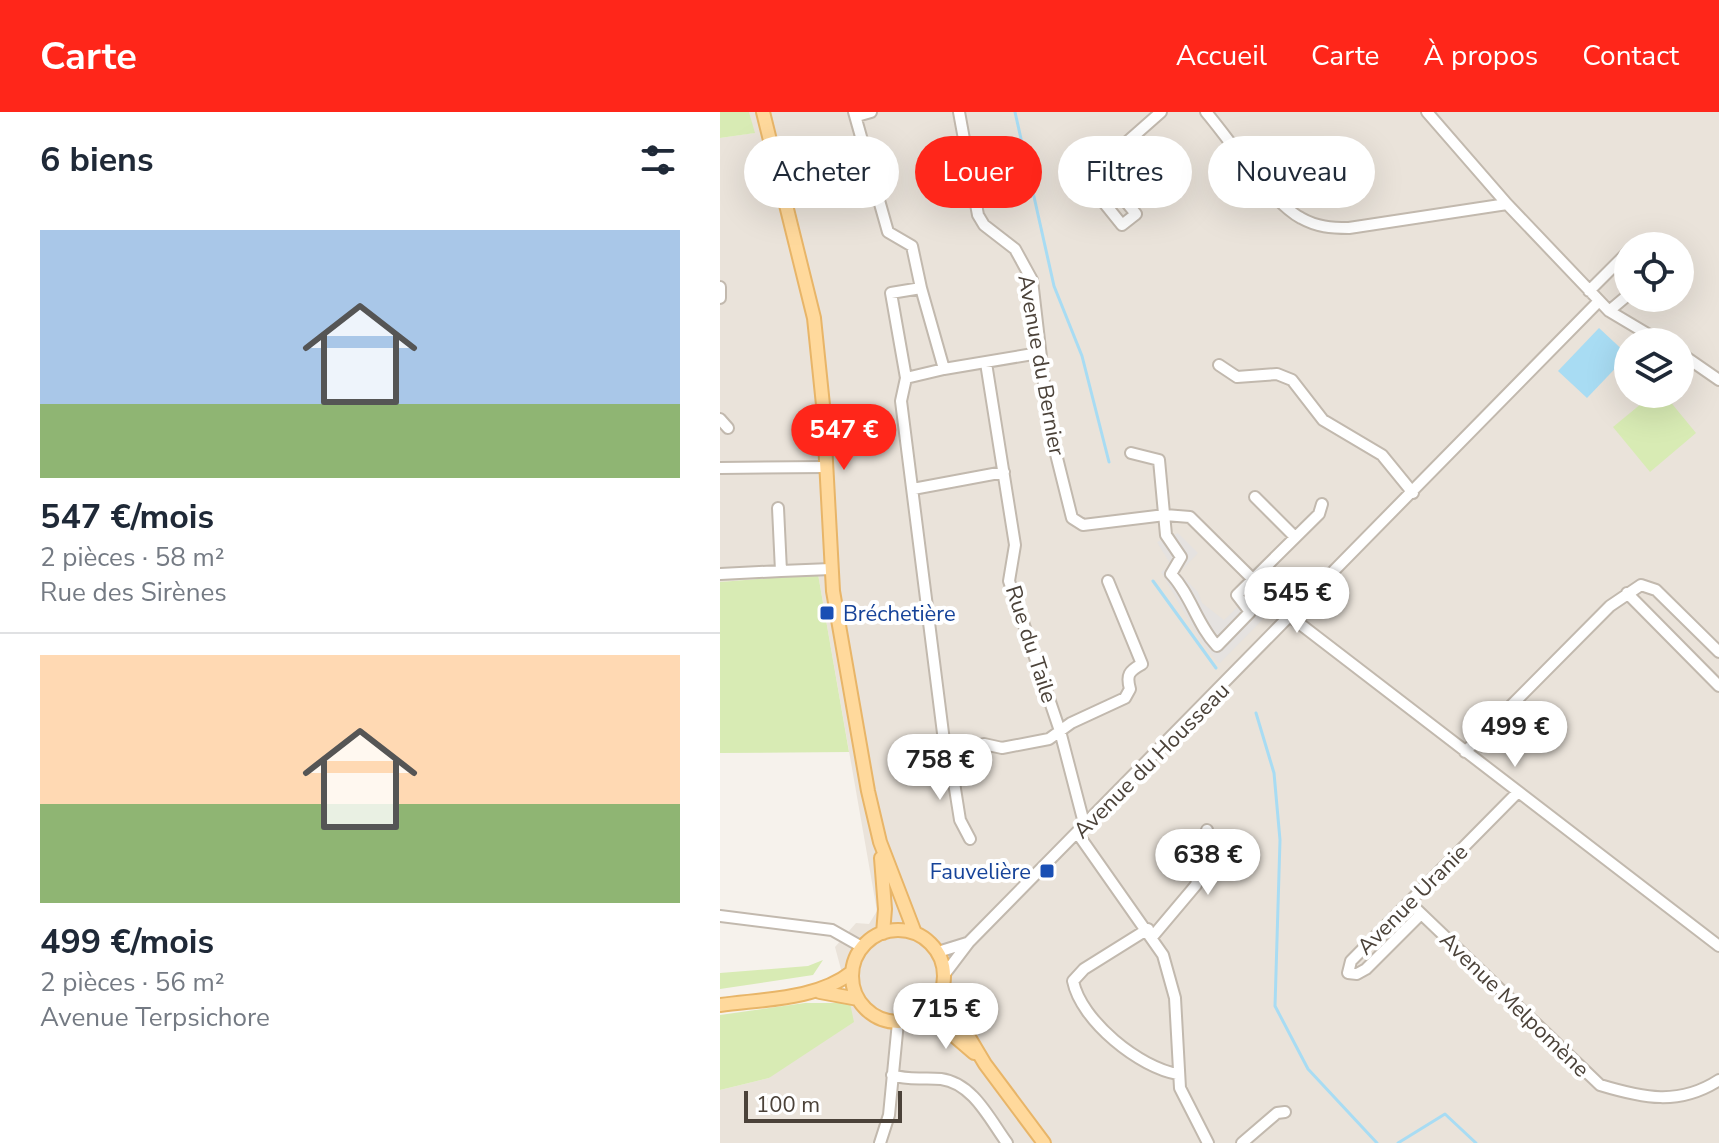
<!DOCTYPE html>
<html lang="fr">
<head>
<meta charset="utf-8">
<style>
  :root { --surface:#fff; --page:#f6f6f7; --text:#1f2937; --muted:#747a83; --line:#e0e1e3; --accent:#ff261a }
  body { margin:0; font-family:"Nunito Sans",sans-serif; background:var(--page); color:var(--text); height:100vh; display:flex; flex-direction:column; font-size:30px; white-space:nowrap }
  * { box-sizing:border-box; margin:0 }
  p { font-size:26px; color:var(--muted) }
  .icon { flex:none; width:44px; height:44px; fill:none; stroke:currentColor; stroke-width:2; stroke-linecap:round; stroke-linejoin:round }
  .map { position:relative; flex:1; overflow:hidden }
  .sheet { display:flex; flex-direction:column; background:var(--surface); width:720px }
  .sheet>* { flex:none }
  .banner { position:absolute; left:24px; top:24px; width:760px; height:72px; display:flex; gap:16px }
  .buttons { position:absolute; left:894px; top:120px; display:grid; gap:16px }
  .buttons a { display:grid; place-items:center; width:80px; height:80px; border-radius:50%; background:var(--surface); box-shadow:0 8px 32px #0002; font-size:40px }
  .scale { position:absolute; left:24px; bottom:20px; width:158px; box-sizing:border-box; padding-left:8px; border:4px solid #4b4239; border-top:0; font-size:22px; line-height:28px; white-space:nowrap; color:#4b4239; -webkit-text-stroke:6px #fff; paint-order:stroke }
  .price { position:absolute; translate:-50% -68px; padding:0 18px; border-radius:28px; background:#fff; color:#222; font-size:26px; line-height:52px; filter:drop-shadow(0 2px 4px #0008) }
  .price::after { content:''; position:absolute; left:50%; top:48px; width:24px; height:18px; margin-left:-12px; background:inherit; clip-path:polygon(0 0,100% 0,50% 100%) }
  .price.selected { background:var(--accent); color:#fff }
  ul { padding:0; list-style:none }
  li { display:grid; align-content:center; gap:16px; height:424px; padding:0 40px }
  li+li { border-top:2px solid var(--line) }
  li span { display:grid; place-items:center; height:248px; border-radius:0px; color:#555 }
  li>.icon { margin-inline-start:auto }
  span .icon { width:144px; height:144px; fill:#fffc; stroke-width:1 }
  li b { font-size:34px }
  h2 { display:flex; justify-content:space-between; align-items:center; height:96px; padding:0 40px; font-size:34px }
  .tag { padding:0 28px; border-radius:36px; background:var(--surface); box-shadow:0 8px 32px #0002; font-size:28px; line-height:72px }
  .tag.selected { background:var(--accent); color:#fff }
  header { display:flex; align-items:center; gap:48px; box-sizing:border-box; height:112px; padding:0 40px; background:var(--accent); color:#fff }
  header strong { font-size:38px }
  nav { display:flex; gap:44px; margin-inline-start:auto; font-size:28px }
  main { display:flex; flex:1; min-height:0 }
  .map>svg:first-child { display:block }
</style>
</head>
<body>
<header>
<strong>Carte</strong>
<nav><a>Accueil</a><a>Carte</a><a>À propos</a><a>Contact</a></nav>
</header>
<main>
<section class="sheet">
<h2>6 biens<svg class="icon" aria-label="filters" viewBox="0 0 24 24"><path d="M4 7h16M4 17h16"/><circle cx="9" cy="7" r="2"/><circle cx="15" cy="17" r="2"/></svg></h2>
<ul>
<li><span style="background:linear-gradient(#a9c7e8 70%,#8fb573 0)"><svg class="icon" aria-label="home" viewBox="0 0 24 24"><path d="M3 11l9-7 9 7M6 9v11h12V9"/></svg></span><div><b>547 €/mois</b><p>2 pièces · 58 m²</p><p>Rue des Sirènes</p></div></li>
<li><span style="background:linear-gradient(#ffd9b3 60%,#8fb573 0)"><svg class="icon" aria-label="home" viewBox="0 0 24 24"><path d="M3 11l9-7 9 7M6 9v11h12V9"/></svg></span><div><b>499 €/mois</b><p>2 pièces · 56 m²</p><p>Avenue Terpsichore</p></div></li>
</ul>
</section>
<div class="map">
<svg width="999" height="1031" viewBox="0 0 999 1031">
  <rect width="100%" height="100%" fill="#f6f2ec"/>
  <path fill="#eae3da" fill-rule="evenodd" d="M 29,0 L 999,0 L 999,1031 L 0,1031 L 0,978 L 49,966 L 130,891 L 115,835 L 136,811 L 149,812 L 157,799 L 98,462 L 0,470 L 0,26 L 34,21 ZM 908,134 L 960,134 L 960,186 L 908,186 ZM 908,230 L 960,230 L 960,282 L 908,282 Z"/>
  <path fill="#d8ebb4" d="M 0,0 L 29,0 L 35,21 L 0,26 Z
    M 933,282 L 944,282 L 976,321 L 930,360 L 893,315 Z
    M 98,462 L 129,640 L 0,641 L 0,470 Z
    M 103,848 L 93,863 L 0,877 L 0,861 L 88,854 Z
    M 85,891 L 130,891 L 134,910 L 49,966 L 0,978 L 0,903 Z"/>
  <path fill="#e5e2e0" d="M 458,421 L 478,441 L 459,461 L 478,480 L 482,491 L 504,508 L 525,488 L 543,507 L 499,552 L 480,528 L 441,460 L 451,453 L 437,430 Z"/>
  <path fill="#a8dcf3" d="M 879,216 L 908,243 L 867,286 L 838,259 Z"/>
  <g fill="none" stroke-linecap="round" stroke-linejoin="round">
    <path stroke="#a8dcf3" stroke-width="3" d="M 295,0 L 334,174 L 362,244 L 389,350
      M 433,469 L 496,556
      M 536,601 L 554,661 L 560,728 L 555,894 L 588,957 L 657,1031
      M 678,1031 L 725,1002 L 756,1031"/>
    <defs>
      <path id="minor" d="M 134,0 L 168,120 L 192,134 L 201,176
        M 239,0 L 258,103 L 264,113 L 295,137 L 312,168 L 329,314 L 352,406 L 363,413 L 445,403 L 470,405 L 571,505 L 999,834
        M 486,0 C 509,27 552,91 581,106 C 597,115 611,116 629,116 L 787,92
        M 707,0 L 787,92 L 889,199 L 941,230
        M 137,4 L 151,0
        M 383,51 L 393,74 L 416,102 L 402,113 L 365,67 L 441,0
        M 0,175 L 0,186
        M 869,179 L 908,140
        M 889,199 L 908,183
        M 960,241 L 999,268
        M 266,251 L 295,433 L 289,469 L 340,619 L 365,715
        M 499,253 L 517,265 L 557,262 L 572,268 L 603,308 L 662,343 L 693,381
        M 224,257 L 319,241
        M 186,266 L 224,257 L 201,176 L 171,181 L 186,266 L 181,289 L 224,629 L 229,639 L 264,632 L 282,636 L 329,627 L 351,611 L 405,586 L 410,577 C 406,563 409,559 422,552 L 388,469
        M 0,307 L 8,316
        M 411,341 L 439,348 L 446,423 L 461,445 L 451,462 C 471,483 477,513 497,534 L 530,500 L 517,483 L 599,402 L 602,392
        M 0,356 L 106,355
        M 193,377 L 284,360
        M 535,385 L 575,425
        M 58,396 L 61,459 L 111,457
        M 0,462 L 61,459
        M 907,481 L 999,574
        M 229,639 L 240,708 L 250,727
        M 745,640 L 890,494 L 921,473 L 936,478 L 999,540
        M 358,722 L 443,843 L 455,886 L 460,976 L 488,1031
        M 690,791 L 880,973 C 923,986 959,994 999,968
        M 701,802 L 646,857 L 637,862 L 628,861 L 631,849 L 798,680
        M 0,804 L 112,818 L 142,835
        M 428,817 L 364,857 L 353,869 C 361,909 420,956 458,962
        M 433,824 L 476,773 L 487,718
        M 218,840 L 247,831
        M 224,863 L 249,830 L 879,189
        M 172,963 C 190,969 203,965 221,967 C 253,971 270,1008 287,1031
        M 160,1031 L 169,1003 L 178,910
        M 522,1031 L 557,1001 L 565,1000"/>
      <path id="major" d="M 43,0 L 94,206 L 103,293 L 113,479 L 148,679 L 160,730 L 195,821
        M 161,746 L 165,797 L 163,821
        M132 864a46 46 0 1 1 92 0a46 46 0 1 1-92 0Z
        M 100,880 L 138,887
        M 222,880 L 265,952 L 324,1031
        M 0,893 C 43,887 97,888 132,860
        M 202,904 L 219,911 L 254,941"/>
    </defs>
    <use href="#minor" stroke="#c2b9ae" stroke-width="14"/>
    <use href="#major" stroke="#e8b568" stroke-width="16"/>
    <use href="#minor" stroke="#fff" stroke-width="10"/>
    <use href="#major" stroke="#ffd99c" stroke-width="12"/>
  </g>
  <g fill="#1a4fb4" stroke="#fff" stroke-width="3">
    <rect x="99" y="493" width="16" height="16" rx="4"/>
    <rect x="319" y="751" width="16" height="16" rx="4"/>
  </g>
  <g text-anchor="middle" stroke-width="8" stroke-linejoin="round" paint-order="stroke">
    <g font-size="22" fill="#4b4239" stroke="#fff">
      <text transform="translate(322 253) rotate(80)" y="8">Avenue du Bernier</text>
      <text transform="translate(312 532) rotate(72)" y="8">Rue du Taile</text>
      <text transform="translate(431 648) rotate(-45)" y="8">Avenue du Housseau</text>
      <text transform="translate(692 787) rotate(-45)" y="8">Avenue Uranie</text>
      <text transform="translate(795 892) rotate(44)" y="8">Avenue Melpomène</text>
    </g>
    <g font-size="22" fill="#164399" stroke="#fff" text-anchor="start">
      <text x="123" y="509">Bréchetière</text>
      <text x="311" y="767" text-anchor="end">Fauvelière</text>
    </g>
  </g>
</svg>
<div class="buttons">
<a><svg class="icon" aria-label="locate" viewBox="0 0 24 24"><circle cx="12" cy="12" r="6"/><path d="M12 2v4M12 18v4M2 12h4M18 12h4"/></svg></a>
<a><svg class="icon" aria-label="layers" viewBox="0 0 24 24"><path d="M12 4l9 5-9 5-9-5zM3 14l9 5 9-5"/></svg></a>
</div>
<div class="scale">100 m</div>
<b class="price selected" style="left:124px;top:360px">547 €</b>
<b class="price" style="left:577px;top:523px">545 €</b>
<b class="price" style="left:795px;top:657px">499 €</b>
<b class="price" style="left:220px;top:690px">758 €</b>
<b class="price" style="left:488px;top:785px">638 €</b>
<b class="price" style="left:226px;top:939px">715 €</b>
<div class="banner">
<a class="tag">Acheter</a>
<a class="tag selected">Louer</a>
<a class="tag">Filtres</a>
<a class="tag">Nouveau</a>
</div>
</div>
</main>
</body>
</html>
